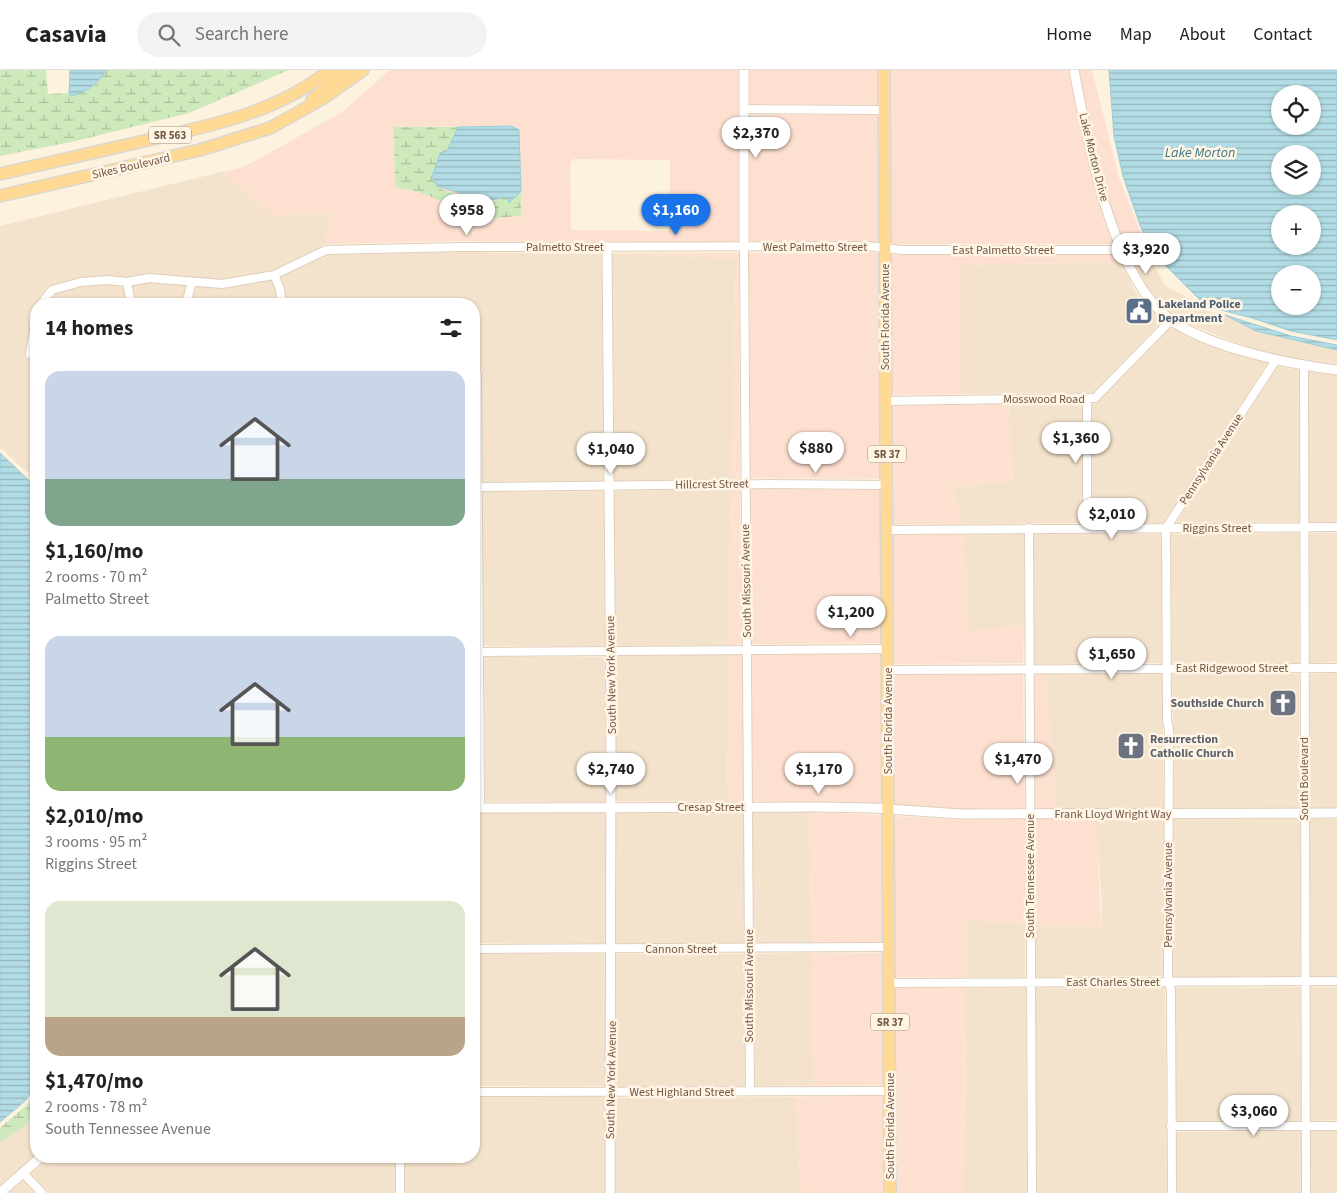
<!DOCTYPE html>
<html lang="en">
<head>
<meta charset="utf-8">
<style>
  :root { --surface:#fff; --page:#f2f2f2; --text:#222; --muted:#767676; --line:#e0e0e0; --accent:#1a73e8 }
  body { margin:0; font-family:"Source Sans 3",sans-serif; background:var(--page); color:var(--text); height:100vh; display:flex; flex-direction:column; font-size:19px; white-space:nowrap }
  * { box-sizing:border-box; margin:0 }
  p { font-size:16px; color:var(--muted) }
  .icon { flex:none; width:28px; height:28px; fill:none; stroke:currentColor; stroke-width:2; stroke-linecap:round; stroke-linejoin:round }
  .map { position:relative; flex:1; overflow:hidden }
  .side { position:absolute; left:30px; top:228px; width:450px; height:865px; display:flex; flex-direction:column; background:var(--surface); border-radius:20px; box-shadow:0 1px 4px #0004 }
  .side>* { flex:none }
  .tools { position:absolute; left:1271px; top:15px; display:grid; gap:10px }
  .tools a { display:grid; place-items:center; width:50px; height:50px; border-radius:50%; background:var(--surface); box-shadow:0 1px 4px #0004; font-size:25px }
  .price { position:absolute; translate:-50% -42px; padding:0 11px; border-radius:18px; background:#fff; color:#222; font-size:16px; line-height:32px; filter:drop-shadow(0 1px 2px #0008) }
  .price::after { content:''; position:absolute; left:50%; top:30px; width:15px; height:11px; margin-left:-8px; background:inherit; clip-path:polygon(0 0,100% 0,50% 100%) }
  .price.on { background:var(--accent); color:#fff }
  ul { padding:0; list-style:none }
  li { display:grid; align-content:center; gap:10px; height:265px; padding:0 15px }
  li span { display:grid; place-items:center; height:155px; border-radius:15px; color:#555 }
  li>.icon { margin-inline-start:auto }
  span .icon { width:90px; height:90px; fill:#fffc; stroke-width:1 }
  li b { font-size:21px }
  h2 { display:flex; justify-content:space-between; align-items:center; height:60px; padding:0 15px; font-size:21px }
  header { display:flex; align-items:center; gap:30px; box-sizing:border-box; height:70px; padding:0 25px; background:var(--surface); border-bottom:1px solid var(--line) }
  header strong { font-size:24px }
  nav { display:flex; gap:28px; margin-inline-start:auto; font-size:18px }
  .search { width:350px; height:45px; background:var(--page); display:flex; align-items:center; gap:12px; box-sizing:border-box; padding:0 18px; border-radius:28px; color:var(--muted); font-size:19px }
  .map>svg:first-child { display:block }
</style>
</head>
<body>
<header>
<strong>Casavia</strong>
<div class="search"><svg class="icon" aria-label="search" viewBox="0 0 24 24"><circle cx="10" cy="10" r="6"/><path d="M15 15l6 6"/></svg>Search here</div>
<nav><a>Home</a><a>Map</a><a>About</a><a>Contact</a></nav>
</header>
<div class="map">
<svg width="1337" height="1123" viewBox="0 0 1337 1123">
  <defs>
    <pattern id="wetland-marsh" width="20" height="14" patternUnits="userSpaceOnUse" patternTransform="scale(1.25)"><rect width="20" height="14" fill="#ceeabd"/><path d="M1 5h8M5 5V1M11 12h8M15 12V8" fill="none" stroke="#acc09b"/></pattern>
    <pattern id="water-rules" width="6" height="5" patternUnits="userSpaceOnUse" patternTransform="scale(1.25)"><rect width="6" height="5" fill="#b3dde6"/><path d="M0 2.5h6" fill="none" stroke="#96b6bc"/></pattern>
  </defs>
  <rect width="100%" height="100%" fill="#fdf2de"/>
  <path fill="#f4e3cc" d="M 221,102 L 275,146 L 329,142 L 326,174 L 321,175 L 322,185 L 463,182 L 603,184 L 604,411 L 483,412 L 482,298 L 474,298 L 474,234 L 36,234 L 36,408 L 22,398 L 0,377 L 0,156 Z
    M 612,184 L 736,188 L 732,409 L 614,411 Z
    M 1131,191 L 1152,191 L 1165,216 L 1194,231 L 1206,241 L 1225,245 L 1256,261 L 1337,280 L 1337,294 L 1278,285 L 1244,276 L 1186,253 L 1174,246 L 1158,232 L 1144,215 Z
    M 1121,192 L 1136,223 L 1163,250 L 1093,323 L 962,324 L 961,195 Z
    M 1171,257 L 1206,274 L 1268,293 L 1164,453 L 1092,453 L 1091,334 L 1098,332 Z
    M 1278,296 L 1299,300 L 1299,452 L 1176,453 Z
    M 1308,301 L 1337,305 L 1337,452 L 1308,452 Z
    M 1008,334 L 1082,334 L 1082,453 L 961,454 L 954,416 L 1013,411 Z
    M 732,419 L 729,575 L 615,576 L 614,421 Z
    M 604,421 L 605,576 L 484,576 L 483,422 Z
    M 1299,463 L 1299,593 L 1172,593 L 1171,464 Z
    M 1308,463 L 1337,463 L 1337,592 L 1309,593 Z
    M 1024,464 L 1024,593 L 1023,556 L 969,561 L 963,465 Z
    M 1033,464 L 1161,464 L 1162,593 L 1033,594 Z
    M 729,585 L 727,732 L 616,731 L 615,586 Z
    M 484,587 L 605,587 L 606,732 L 485,732 Z
    M 1162,603 L 1164,738 L 1055,739 L 1046,604 Z
    M 1172,603 L 1299,604 L 1300,738 L 1174,739 Z
    M 1337,603 L 1337,738 L 1309,738 L 1309,604 Z
    M 474,641 L 475,641 L 475,732 L 474,732 Z
    M 606,742 L 607,873 L 474,873 L 474,743 Z
    M 616,742 L 744,742 L 744,873 L 616,873 Z
    M 753,742 L 808,742 L 808,767 L 811,779 L 812,873 L 753,873 Z
    M 1096,749 L 1164,749 L 1164,906 L 1035,907 L 1035,854 L 1101,858 L 1102,835 Z
    M 1173,749 L 1300,749 L 1300,906 L 1173,907 Z
    M 1309,749 L 1337,749 L 1337,906 L 1310,906 Z
    M 966,850 L 1025,854 L 1025,907 L 965,907 Z
    M 812,883 L 813,1015 L 755,1016 L 753,884 Z
    M 474,884 L 607,884 L 607,1016 L 474,1016 Z
    M 616,884 L 744,884 L 745,1016 L 616,1017 Z
    M 1165,917 L 1167,1123 L 1037,1123 L 1035,918 Z
    M 1300,917 L 1301,1051 L 1176,1051 L 1176,918 Z
    M 1310,917 L 1337,917 L 1337,1050 L 1311,1051 Z
    M 965,918 L 1026,918 L 1027,1123 L 964,1123 Z
    M 597,1026 L 605,1027 L 606,1123 L 405,1123 L 405,1086 L 474,1086 L 474,1027 Z
    M 796,1027 L 801,1123 L 615,1123 L 615,1028 Z
    M 36,1040 L 36,1085 L 0,1117 L 0,1072 L 25,1056 Z
    M 1301,1061 L 1301,1123 L 1177,1123 L 1176,1062 Z
    M 1311,1061 L 1337,1061 L 1337,1123 L 1311,1123 Z
    M 49,1086 L 395,1086 L 395,1123 L 49,1123 L 31,1104 Z
    M 23,1110 L 35,1123 L 8,1123 Z"/>
  <path fill="#fee0d1" fill-rule="evenodd" d="M 390,0 L 739,0 L 739,172 L 462,171 L 326,174 L 329,142 L 275,146 L 221,102 L 244,97 L 342,42 ZM 512,56 L 519,60 L 419,122 L 395,117 L 394,57 ZM 573,89 L 670,90 L 670,159 L 667,161 L 571,160 L 570,94 Z
    M 749,0 L 879,0 L 879,35 L 749,34 Z
    M 888,0 L 1069,0 L 1083,67 L 1114,174 L 889,174 Z
    M 1079,0 L 1092,0 L 1119,108 L 1152,191 L 1131,191 L 1125,178 L 1108,127 L 1092,64 Z
    M 749,45 L 879,45 L 880,173 L 867,171 L 749,172 Z
    M 867,181 L 880,184 L 882,409 L 750,408 L 749,183 Z
    M 612,183 L 739,183 L 740,408 L 732,409 L 736,188 L 614,184 Z
    M 889,185 L 1118,185 L 1121,192 L 962,195 L 962,324 L 890,325 Z
    M 1008,334 L 1013,411 L 954,416 L 961,454 L 892,454 L 890,336 Z
    M 732,419 L 740,419 L 742,574 L 729,575 Z
    M 750,419 L 882,420 L 883,573 L 751,574 Z
    M 892,465 L 963,465 L 969,560 L 1023,556 L 1023,593 L 892,594 Z
    M 883,584 L 884,734 L 753,731 L 751,585 Z
    M 729,585 L 742,585 L 744,732 L 727,732 Z
    M 1023,604 L 1025,738 L 961,739 L 893,735 L 893,605 Z
    M 1033,604 L 1046,604 L 1055,739 L 1034,738 Z
    M 808,742 L 883,745 L 884,872 L 812,873 L 811,779 L 808,767 Z
    M 893,746 L 960,750 L 1025,749 L 1025,854 L 966,850 L 965,907 L 894,907 Z
    M 1035,749 L 1097,749 L 1101,858 L 1035,854 Z
    M 812,883 L 884,883 L 885,1015 L 796,1016 L 813,1014 Z
    M 894,918 L 965,918 L 964,1123 L 895,1123 Z
    M 885,1026 L 885,1123 L 801,1123 L 796,1027 Z"/>
  <path fill="url(#wetland-marsh)" d="M 0,0 L 46,0 L 48,24 L 69,23 L 72,26 L 94,15 L 107,0 L 289,0 L 189,43 L 76,71 L 0,86 Z
    M 394,57 L 458,57 L 447,81 L 440,83 L 432,107 L 443,120 L 473,129 L 486,131 L 507,127 L 510,132 L 521,121 L 521,146 L 485,149 L 419,122 L 395,117 Z
    M 36,1023 L 36,1040 L 25,1056 L 0,1072 L 0,1058 L 28,1034 Z"/>
  <path fill="url(#water-rules)" stroke="#99ccd8" fill-rule="evenodd" d="M 70,0 L 107,0 C 97,13 88,22 71,26 L 69,23 Z
    M 1109,0 L 1337,0 L 1337,270 L 1291,261 L 1252,248 L 1206,236 L 1157,187 L 1141,158 L 1123,106 L 1114,66 ZM 1280,24 L 1312,24 L 1312,56 L 1280,56 ZM 1280,84 L 1312,84 L 1312,116 L 1280,116 ZM 1280,144 L 1312,144 L 1312,176 L 1280,176 ZM 1280,204 L 1312,204 L 1312,236 L 1280,236 Z
    M 512,56 L 519,60 L 521,121 L 509,133 L 507,127 L 486,131 L 437,116 L 432,107 L 440,83 L 447,81 L 458,57 Z
    M 1225,245 L 1291,266 L 1337,275 L 1337,280 L 1256,261 Z
    M 0,383 L 36,417 L 36,1016 L 25,1031 L 0,1052 Z"/>
  <g fill="none" stroke-linecap="round" stroke-linejoin="round">
    <defs>
      <path id="minor" d="M 744,39 L 884,40
        M 744,177 L 750,1021
        M 274,205 L 280,219 L 282,234
        M 127,212 L 131,234
        M 41,234 L 52,220 L 81,212 L 108,210 L 127,212 L 149,208 L 222,214 L 274,205 L 326,180 L 462,177 L 867,176 L 902,180 L 1120,180
        M 186,234 L 192,212
        M 30,284 L 36,247
        M 1304,295 L 1306,1123
        M 474,303 L 477,303 L 480,738
        M 1087,329 L 1087,459
        M 885,331 L 1095,328 L 1171,250
        M 478,417 L 745,414 L 887,415
        M 1029,458 L 1032,1123
        M 887,460 L 1337,457
        M 480,582 L 888,579
        M 888,600 L 1337,598
        M 474,879 L 889,877
        M 890,913 L 1337,911
        M 474,1022 L 890,1021
        M 1171,1056 L 1337,1056
        M 400,1086 L 400,1123
        M 23,1103 L 42,1123
        M 1172,1123 L 1171,919 L 1168,912 L 1169,660 L 1167,650 L 1166,458 L 1276,290"/>
      <path id="tertiary" d="M 744,0 L 744,177
        M 1074,0 C 1087,69 1112,208 1171,250 C 1210,278 1290,294 1337,300
        M 607,177 L 611,652 L 610,1123
        M 474,738 L 817,737 L 874,738 L 960,744 L 1337,743
        M 0,1123 L 42,1086"/>
      <path id="primary" d="M 884,0 L 890,1123
        M 312,30 L 345,0
        M 0,104 C 48,93 96,82 144,71 C 211,55 275,44 330,0
        M 0,126 L 200,80 L 270,58 L 322,29 L 363,0"/>
    </defs>
    <use href="#minor" stroke="#e0ceba" stroke-width="10"/>
    <use href="#tertiary" stroke="#e0ceba" stroke-width="11"/>
    <use href="#primary" stroke="#ddd7d3" stroke-width="14"/>
    <use href="#minor" stroke="#fff" stroke-width="8"/>
    <use href="#tertiary" stroke="#fff" stroke-width="9"/>
    <use href="#primary" stroke="#feda94" stroke-width="11"/>
  </g>
  <defs>
    <symbol id="civic-square" viewBox="-11 -11 22 22"><rect x="-9" y="-9" width="18" height="18" rx="4" fill="#5c6f8a" stroke="#fff5e5"/><path d="M-.6-6.5H3V-4.5H.6V-3L4-1V1h2V6H-6V1h2V-1L-.6-3ZM-1.2 2.5V6h2.4V2.5Z" fill="#fff"/></symbol>
    <symbol id="church-square" viewBox="-11 -11 22 22"><rect x="-9" y="-9" width="18" height="18" rx="4" fill="#6b7280" stroke="#fff5e5"/><path d="M-1.2-6h2.4v3.5h3.3v2.4h-3.3V6h-2.4V-.1h-3.3v-2.4h3.3Z" fill="#fff"/></symbol>
  </defs>
  <g fill-rule="evenodd">
    <use href="#civic-square" x="1123" y="225" width="32" height="32"/>
    <use href="#church-square" x="1267" y="617" width="32" height="32"/>
    <use href="#church-square" x="1115" y="660" width="32" height="32"/>
  </g>
  <g text-anchor="middle" stroke-width="5" stroke-linejoin="round" paint-order="stroke">
    <g fill="#fff5e5" stroke="#9d8676" stroke-width="1">
      <rect x="149" y="56.5" width="42" height="17" rx="4"/>
      <rect x="868" y="375.5" width="38" height="17" rx="4"/>
      <rect x="871" y="943.5" width="38" height="17" rx="4"/>
    </g>
    <g font-size="11" font-weight="bold" fill="#735746">
      <text x="170" y="69">SR 563</text>
      <text x="887" y="388">SR 37</text>
      <text x="890" y="956">SR 37</text>
    </g>
    <g font-size="12" fill="#735746" stroke="#fff5e5">
      <text transform="translate(1094 87) rotate(76)" y="4">Lake Morton Drive</text>
      <text transform="translate(131 96) rotate(-13)" y="4">Sikes Boulevard</text>
      <text x="565" y="181">Palmetto Street</text>
      <text x="815" y="181">West Palmetto Street</text>
      <text x="1003" y="184">East Palmetto Street</text>
      <text transform="translate(885 247) rotate(-90)" y="4">South Florida Avenue</text>
      <text x="1044" y="333">Mosswood Road</text>
      <text transform="translate(1211 389) rotate(-57)" y="4">Pennsylvania Avenue</text>
      <text transform="translate(712 414) rotate(-1)" y="4">Hillcrest Street</text>
      <text x="1217" y="462">Riggins Street</text>
      <text transform="translate(746 511) rotate(-91)" y="4">South Missouri Avenue</text>
      <text x="1232" y="602">East Ridgewood Street</text>
      <text transform="translate(611 605) rotate(-91)" y="4">South New York Avenue</text>
      <text transform="translate(888 651) rotate(-90)" y="4">South Florida Avenue</text>
      <text transform="translate(1304 709) rotate(-90)" y="4">South Boulevard</text>
      <text x="711" y="741">Cresap Street</text>
      <text x="1113" y="748">Frank Lloyd Wright Way</text>
      <text transform="translate(1030 806) rotate(-90)" y="4">South Tennessee Avenue</text>
      <text transform="translate(1168 825) rotate(-90)" y="4">Pennsylvania Avenue</text>
      <text x="681" y="883">Cannon Street</text>
      <text x="1113" y="916">East Charles Street</text>
      <text transform="translate(749 916) rotate(-90)" y="4">South Missouri Avenue</text>
      <text transform="translate(611 1010) rotate(-89)" y="4">South New York Avenue</text>
      <text x="682" y="1026">West Highland Street</text>
      <text transform="translate(890 1056) rotate(-90)" y="4">South Florida Avenue</text>
    </g>
    <g font-size="12" font-weight="bold" fill="#4e5e75" stroke="#fff5e5" text-anchor="start">
      <text x="1158" y="238">Lakeland Police<tspan x="1158" dy="14">Department</tspan></text>
    </g>
    <g font-size="12" font-weight="bold" fill="#5b616d" stroke="#fff5e5" text-anchor="end">
      <text x="1264" y="637">Southside Church</text>
      <text x="1150" y="673" text-anchor="start">Resurrection<tspan x="1150" dy="14">Catholic Church</tspan></text>
    </g>
    <g font-size="14" font-style="italic" fill="#407987" stroke="#fff5e5">
      <text x="1200" y="87">Lake Morton</text>
    </g>
  </g>
</svg>
<div class="tools">
<a><svg class="icon" aria-label="locate" viewBox="0 0 24 24"><circle cx="12" cy="12" r="6"/><path d="M12 2v4M12 18v4M2 12h4M18 12h4"/></svg></a>
<a><svg class="icon" aria-label="layers" viewBox="0 0 24 24"><path d="M12 4l9 5-9 5-9-5zM3 14l9 5 9-5"/></svg></a>
<a>+</a>
<a>−</a>
</div>
<b class="price" style="left:756px;top:89px">$2,370</b>
<b class="price" style="left:467px;top:166px">$958</b>
<b class="price on" style="left:676px;top:166px">$1,160</b>
<b class="price" style="left:1146px;top:205px">$3,920</b>
<b class="price" style="left:1076px;top:394px">$1,360</b>
<b class="price" style="left:816px;top:404px">$880</b>
<b class="price" style="left:611px;top:405px">$1,040</b>
<b class="price" style="left:1112px;top:470px">$2,010</b>
<b class="price" style="left:851px;top:568px">$1,200</b>
<b class="price" style="left:1112px;top:610px">$1,650</b>
<b class="price" style="left:1018px;top:715px">$1,470</b>
<b class="price" style="left:611px;top:725px">$2,740</b>
<b class="price" style="left:819px;top:725px">$1,170</b>
<b class="price" style="left:1254px;top:1067px">$3,060</b>
<section class="side">
<h2>14 homes<svg class="icon" aria-label="filters" viewBox="0 0 24 24"><path d="M4 7h16M4 17h16"/><circle cx="9" cy="7" r="2"/><circle cx="15" cy="17" r="2"/></svg></h2>
<ul>
<li><span style="background:linear-gradient(#c9d6e8 70%,#7fa58c 0)"><svg class="icon" aria-label="home" viewBox="0 0 24 24"><path d="M3 11l9-7 9 7M6 9v11h12V9"/></svg></span><div><b>$1,160/mo</b><p>2 rooms · 70 m²</p><p>Palmetto Street</p></div></li>
<li><span style="background:linear-gradient(#c9d6e8 65%,#8fb573 0)"><svg class="icon" aria-label="home" viewBox="0 0 24 24"><path d="M3 11l9-7 9 7M6 9v11h12V9"/></svg></span><div><b>$2,010/mo</b><p>3 rooms · 95 m²</p><p>Riggins Street</p></div></li>
<li><span style="background:linear-gradient(#dfe7d0 75%,#b9a48a 0)"><svg class="icon" aria-label="home" viewBox="0 0 24 24"><path d="M3 11l9-7 9 7M6 9v11h12V9"/></svg></span><div><b>$1,470/mo</b><p>2 rooms · 78 m²</p><p>South Tennessee Avenue</p></div></li>
</ul>
</section>
</div>
</body>
</html>
